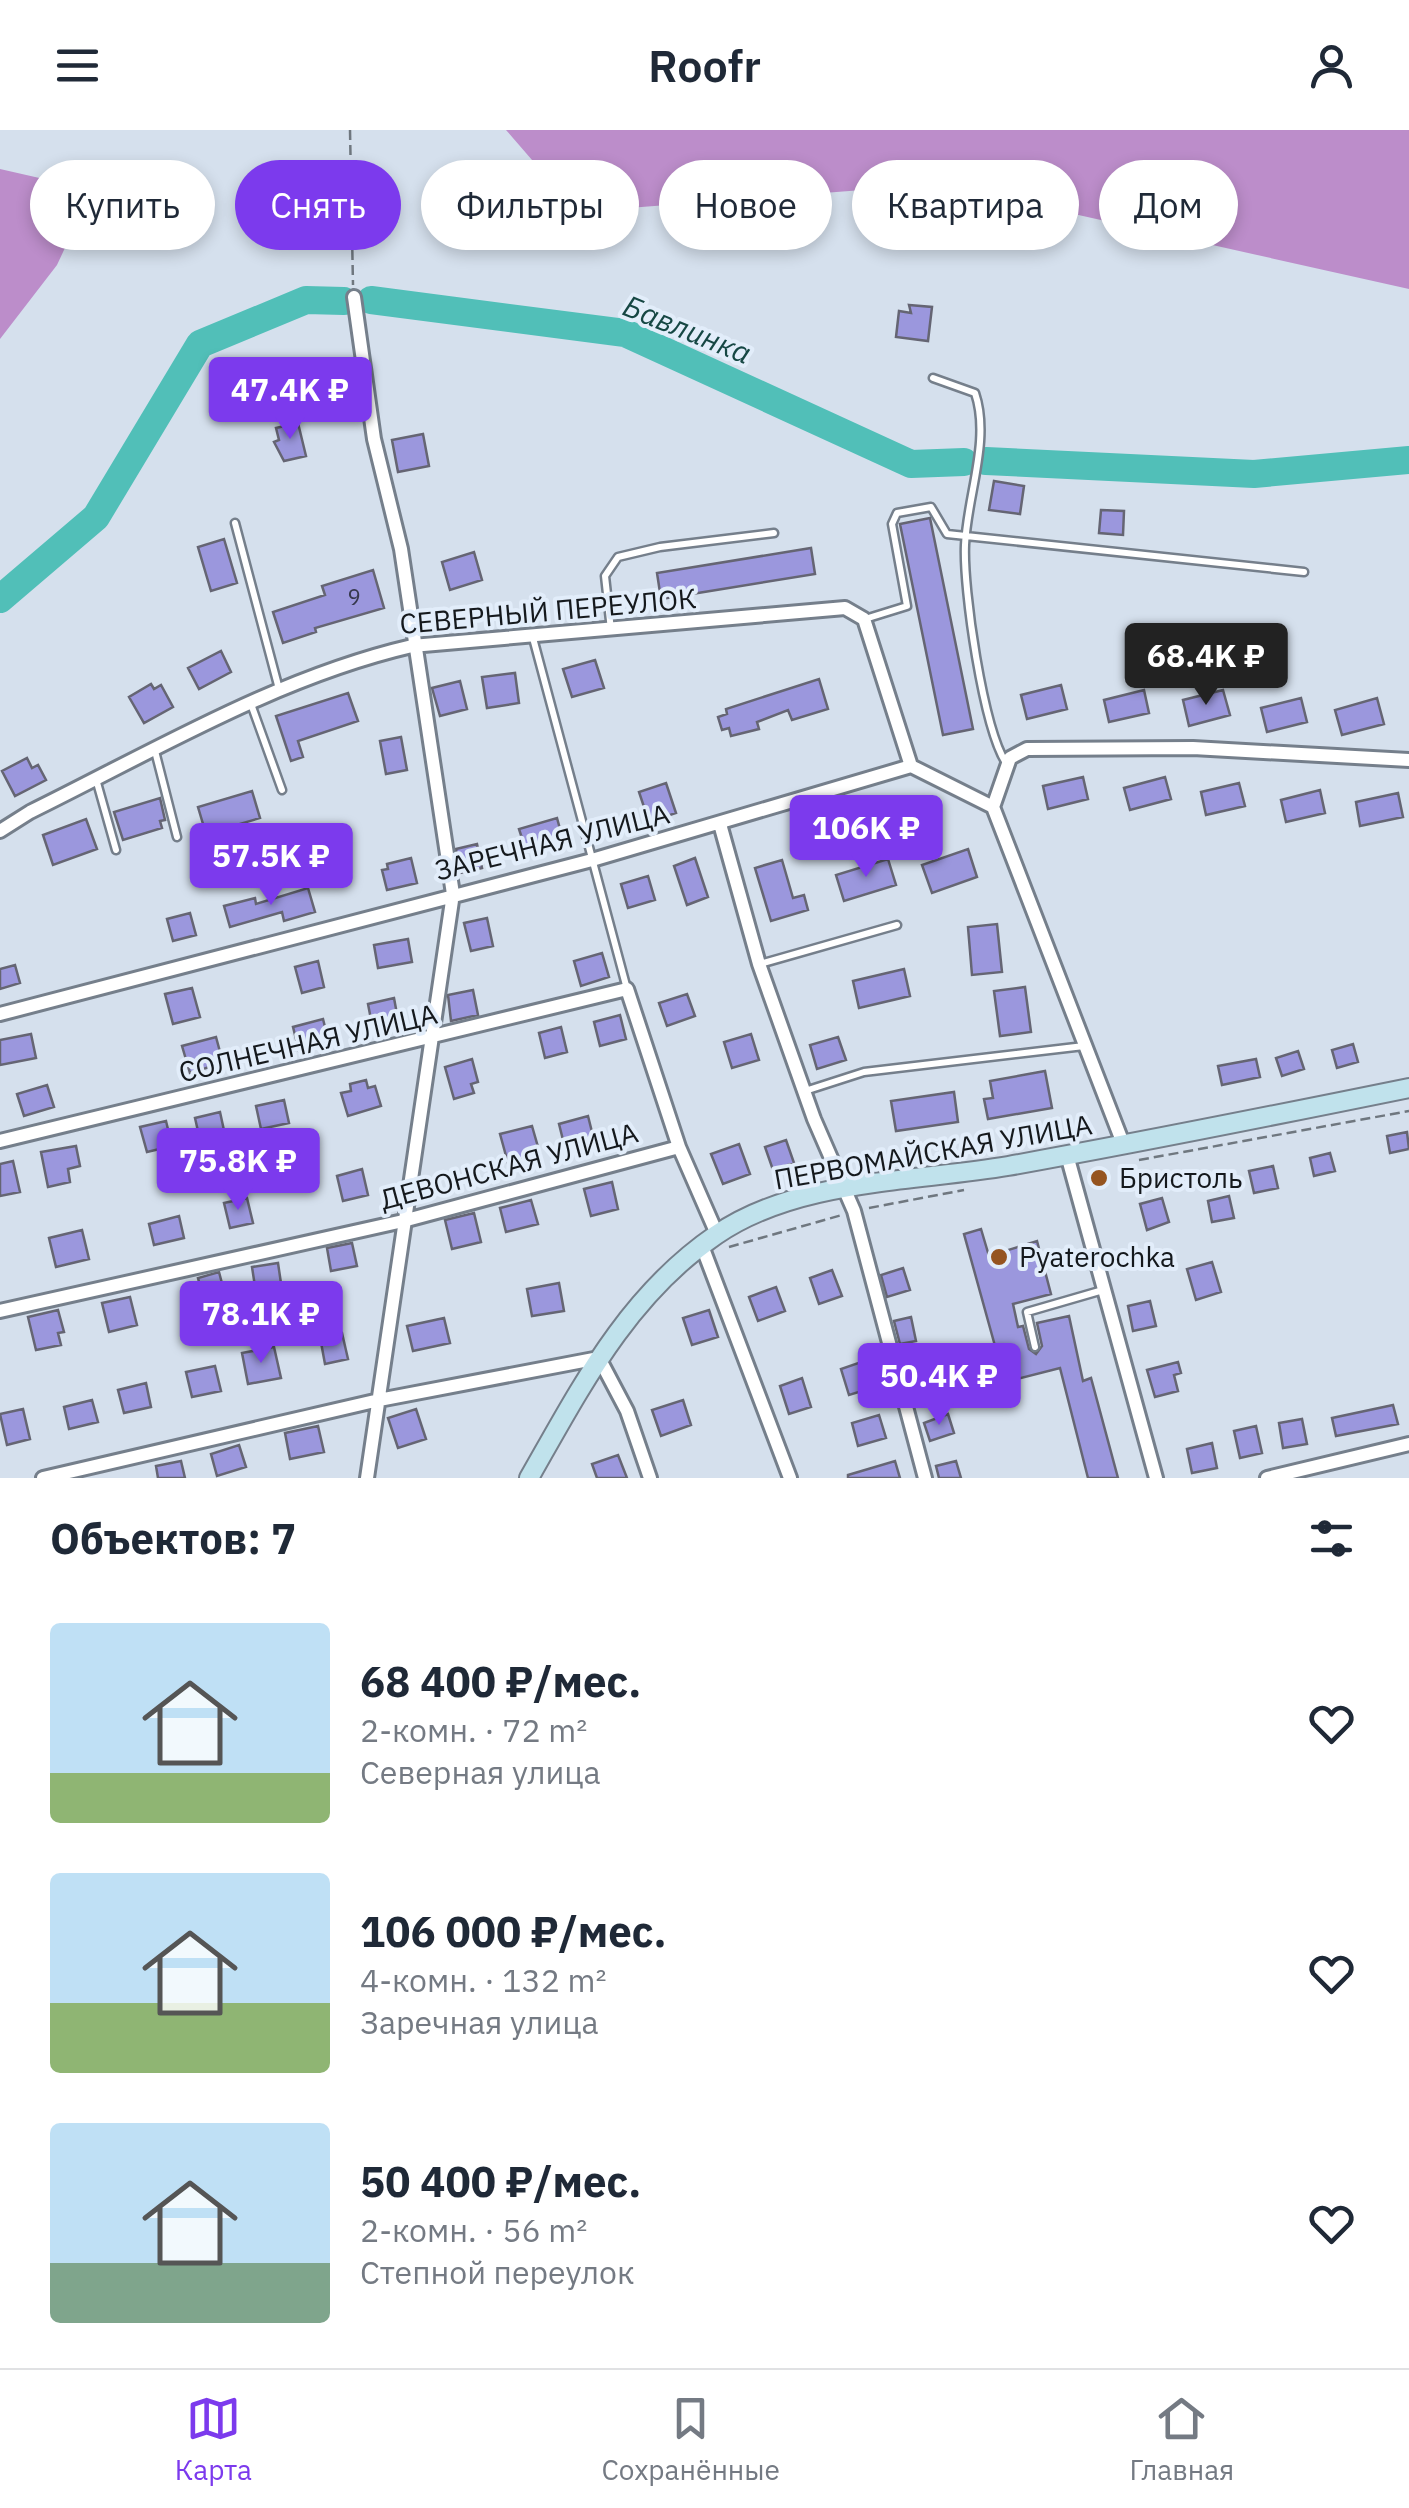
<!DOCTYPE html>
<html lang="ru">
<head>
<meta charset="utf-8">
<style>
  :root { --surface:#fff; --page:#f6f6f7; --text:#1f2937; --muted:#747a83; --line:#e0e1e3; --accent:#7c3aed }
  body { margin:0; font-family:"IBM Plex Sans",sans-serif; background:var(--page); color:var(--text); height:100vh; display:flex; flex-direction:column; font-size:38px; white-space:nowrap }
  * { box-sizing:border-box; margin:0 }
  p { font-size:32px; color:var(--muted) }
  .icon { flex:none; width:55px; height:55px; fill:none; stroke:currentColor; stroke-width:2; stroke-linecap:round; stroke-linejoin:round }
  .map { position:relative; height:1348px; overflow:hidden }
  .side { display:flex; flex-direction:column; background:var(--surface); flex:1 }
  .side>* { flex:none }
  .banner { position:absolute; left:30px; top:30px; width:1350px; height:90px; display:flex; gap:20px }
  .price { position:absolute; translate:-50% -85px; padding:0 22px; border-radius:10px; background:var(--accent); color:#fff; font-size:32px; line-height:65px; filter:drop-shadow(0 2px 5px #0008) }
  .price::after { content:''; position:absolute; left:50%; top:60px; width:30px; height:22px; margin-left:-15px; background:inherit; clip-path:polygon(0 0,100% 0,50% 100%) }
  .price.active { background:#222; color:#fff }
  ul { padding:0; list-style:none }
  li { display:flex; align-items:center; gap:30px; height:250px; padding:0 50px }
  li span { display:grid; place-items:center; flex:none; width:280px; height:200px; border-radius:10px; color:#555 }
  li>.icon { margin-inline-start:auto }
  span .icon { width:120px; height:120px; fill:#fffc; stroke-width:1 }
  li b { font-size:42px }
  h2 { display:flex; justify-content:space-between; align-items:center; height:120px; padding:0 50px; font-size:42px }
  .pill { padding:0 35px; border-radius:45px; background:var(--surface); box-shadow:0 5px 15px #0003; font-size:35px; line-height:90px }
  .pill.active { background:var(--accent); color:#fff }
  header { display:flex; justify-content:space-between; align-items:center; height:130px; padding:0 50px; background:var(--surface); font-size:45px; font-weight:600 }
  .dock { display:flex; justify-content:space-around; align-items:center; height:140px; border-top:2px solid var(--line); background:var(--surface); font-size:28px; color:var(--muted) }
  .dock a { display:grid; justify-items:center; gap:5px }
  .dock .active { color:var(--accent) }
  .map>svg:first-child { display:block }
</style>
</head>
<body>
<header><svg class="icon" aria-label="menu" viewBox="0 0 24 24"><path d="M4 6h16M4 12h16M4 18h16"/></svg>Roofr<svg class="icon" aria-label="person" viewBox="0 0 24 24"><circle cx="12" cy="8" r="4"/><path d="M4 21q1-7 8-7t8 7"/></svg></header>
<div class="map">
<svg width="1409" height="1348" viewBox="0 0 1409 1348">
  <rect width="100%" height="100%" fill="#d5e0ed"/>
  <path fill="#bc8dca" d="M 506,0 L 1409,0 L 1409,159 L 940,54 L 577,82 Z
    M 0,39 L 92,60 L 57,135 L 0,209 Z"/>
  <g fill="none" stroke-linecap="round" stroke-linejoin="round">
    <path stroke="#51bfb8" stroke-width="28" d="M 371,170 L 625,203 L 911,334 L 964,332
      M 986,331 L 1254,344 L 1409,330
      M 0,469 L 96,387 L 200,214 L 306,170 L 344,171"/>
  </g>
  <path fill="#9b97dd" stroke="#656573" stroke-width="2.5" d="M 909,175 L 932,177 L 928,211 L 896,207 L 899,181 L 911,183 Z
    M 298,293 L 306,326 L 284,331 L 274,312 L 279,310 L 276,298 Z
    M 423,304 L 429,336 L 398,342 L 392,310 Z
    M 994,351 L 1024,356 L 1020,384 L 989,380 Z
    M 1101,380 L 1124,381 L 1123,405 L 1099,403 Z
    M 930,388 L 973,599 L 943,605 L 900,394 Z
    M 224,409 L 237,453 L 211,461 L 198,417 Z
    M 811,418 L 815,444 L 661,469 L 657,443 Z
    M 474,422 L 482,450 L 450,460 L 442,432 Z
    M 373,440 L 384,478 L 315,498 L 316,502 L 283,513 L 273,482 L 325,465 L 322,456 Z
    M 221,521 L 231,542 L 199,559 L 188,538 Z
    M 595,530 L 604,558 L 572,567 L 563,539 Z
    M 515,543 L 519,573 L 487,578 L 482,547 Z
    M 819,549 L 828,579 L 792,590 L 788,580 L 757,592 L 759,599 L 731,606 L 729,598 L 722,600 L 718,587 L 727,584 L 726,579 Z
    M 460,551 L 467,579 L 440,586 L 432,558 Z
    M 151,554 L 154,559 L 161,555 L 173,577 L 144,593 L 129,567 Z
    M 1061,555 L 1067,579 L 1027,589 L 1021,565 Z
    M 1144,560 L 1149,583 L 1109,592 L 1104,570 Z
    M 1223,560 L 1230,585 L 1189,596 L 1183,570 Z
    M 348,563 L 358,591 L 298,611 L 303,627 L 291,631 L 276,586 Z
    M 1301,568 L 1307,592 L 1267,602 L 1261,578 Z
    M 1377,568 L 1384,594 L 1342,605 L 1335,580 Z
    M 401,607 L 407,640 L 386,644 L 380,611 Z
    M 27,628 L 32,638 L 38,635 L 46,650 L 15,666 L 2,641 Z
    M 1083,647 L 1088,669 L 1048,679 L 1043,656 Z
    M 1165,647 L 1171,669 L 1130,680 L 1124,658 Z
    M 666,653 L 676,683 L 649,692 L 639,662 Z
    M 1239,653 L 1245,676 L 1206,685 L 1201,662 Z
    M 1320,660 L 1325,683 L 1286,692 L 1281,670 Z
    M 252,661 L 260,688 L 206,704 L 198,677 Z
    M 1398,663 L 1403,687 L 1360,696 L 1356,672 Z
    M 160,668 L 165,690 L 160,691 L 162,698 L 123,710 L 114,682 Z
    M 557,688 L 563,710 L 526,721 L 519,699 Z
    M 86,689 L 97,719 L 53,735 L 43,705 Z
    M 477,714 L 482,738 L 460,743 L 456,719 Z
    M 968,719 L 977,747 L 932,763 L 922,735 Z
    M 411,728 L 417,753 L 387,760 L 382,740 L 388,739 L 387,734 Z
    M 695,728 L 708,767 L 687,775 L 674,736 Z
    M 888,729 L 896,755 L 844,771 L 836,745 Z
    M 782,730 L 793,768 L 804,765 L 808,780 L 771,791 L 755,738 Z
    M 648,746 L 655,770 L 628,778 L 621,754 Z
    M 308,758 L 315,782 L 284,791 L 282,782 L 230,797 L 224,776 L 255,768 L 256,774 Z
    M 190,783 L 196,805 L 173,811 L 167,789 Z
    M 487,788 L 493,816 L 471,821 L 464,793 Z
    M 997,794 L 1002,842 L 972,845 L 968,797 Z
    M 408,809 L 412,832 L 378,838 L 374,815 Z
    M 602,823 L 609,847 L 581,856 L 574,831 Z
    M 318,831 L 324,857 L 302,863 L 295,837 Z
    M 15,835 L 20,853 L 0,859 L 0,839 Z
    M 904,839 L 910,866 L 859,878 L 853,851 Z
    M 1025,857 L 1031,902 L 1000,906 L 994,861 Z
    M 192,858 L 200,887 L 173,894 L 165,864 Z
    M 473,860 L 478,885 L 451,891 L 448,865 Z
    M 687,864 L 695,886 L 667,896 L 659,873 Z
    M 394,868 L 399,895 L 373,900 L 368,874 Z
    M 620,885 L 626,909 L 600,916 L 594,892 Z
    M 323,889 L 329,913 L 299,921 L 293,897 Z
    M 561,897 L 567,922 L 545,928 L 539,903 Z
    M 31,904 L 36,928 L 0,935 L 0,910 Z
    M 751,904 L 759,930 L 732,938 L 724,912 Z
    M 216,907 L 223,933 L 190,943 L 182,916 Z
    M 838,907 L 846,930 L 817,939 L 810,915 Z
    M 1353,914 L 1358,932 L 1337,938 L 1332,920 Z
    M 1298,921 L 1304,939 L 1282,946 L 1276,928 Z
    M 472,929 L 478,952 L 471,954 L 474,963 L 454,969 L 445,937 Z
    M 1256,929 L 1260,947 L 1222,955 L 1218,936 Z
    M 1045,941 L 1052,978 L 988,989 L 984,969 L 993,968 L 990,951 Z
    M 366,950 L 368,958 L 375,956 L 381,976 L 348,986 L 341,963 L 351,961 L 350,954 Z
    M 47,955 L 54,977 L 24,986 L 17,964 Z
    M 954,962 L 958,992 L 896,1001 L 891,971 Z
    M 284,970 L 289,993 L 261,999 L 256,976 Z
    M 220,982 L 225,1005 L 200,1010 L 195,988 Z
    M 588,986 L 594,1010 L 565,1018 L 559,994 Z
    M 166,991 L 172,1016 L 147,1022 L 140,997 Z
    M 532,996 L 540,1024 L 508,1033 L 500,1004 Z
    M 1407,1002 L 1409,1019 L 1390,1023 L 1387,1006 Z
    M 786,1010 L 794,1033 L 773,1040 L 765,1017 Z
    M 739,1014 L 750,1044 L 723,1054 L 711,1024 Z
    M 76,1016 L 80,1036 L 68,1039 L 70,1052 L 48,1057 L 41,1022 Z
    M 1330,1023 L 1335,1041 L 1314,1046 L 1310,1028 Z
    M 13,1031 L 20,1062 L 0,1066 L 0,1034 Z
    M 1273,1036 L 1278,1058 L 1254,1063 L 1249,1041 Z
    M 362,1039 L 368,1065 L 343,1071 L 337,1046 Z
    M 612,1052 L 618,1079 L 591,1086 L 584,1059 Z
    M 1229,1066 L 1234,1088 L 1212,1092 L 1208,1071 Z
    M 247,1068 L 253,1093 L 230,1098 L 224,1073 Z
    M 1162,1068 L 1169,1092 L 1147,1100 L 1140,1074 Z
    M 531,1070 L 538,1094 L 506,1102 L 500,1078 Z
    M 474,1083 L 481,1112 L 452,1119 L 445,1090 Z
    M 179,1086 L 184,1108 L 154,1115 L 149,1094 Z
    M 981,1099 L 989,1126 L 1037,1111 L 1051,1164 L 1013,1174 L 1018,1197 L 1023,1196 L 1029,1219 L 1036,1224 L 1042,1216 L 1037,1193 L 1069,1186 L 1083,1251 L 1091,1248 L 1118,1348 L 1088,1348 L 1060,1238 L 1005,1252 L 964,1104 Z
    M 82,1100 L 89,1129 L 56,1137 L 49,1108 Z
    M 352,1113 L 357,1136 L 331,1141 L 327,1118 Z
    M 1212,1132 L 1221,1162 L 1196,1170 L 1187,1139 Z
    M 278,1133 L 282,1160 L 256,1163 L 252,1137 Z
    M 903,1138 L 910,1160 L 887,1167 L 881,1145 Z
    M 832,1140 L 842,1166 L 819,1174 L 810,1148 Z
    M 219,1142 L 225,1165 L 204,1171 L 198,1148 Z
    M 559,1153 L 564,1181 L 532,1186 L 527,1159 Z
    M 776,1157 L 785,1181 L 758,1191 L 749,1167 Z
    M 130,1167 L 137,1195 L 109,1202 L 102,1173 Z
    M 1150,1171 L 1156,1196 L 1133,1201 L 1128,1176 Z
    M 58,1180 L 64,1202 L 58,1203 L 61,1215 L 36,1220 L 28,1187 Z
    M 709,1180 L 718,1207 L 692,1215 L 683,1188 Z
    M 911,1187 L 916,1211 L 900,1214 L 894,1191 Z
    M 444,1188 L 450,1213 L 413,1221 L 407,1196 Z
    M 342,1203 L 348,1229 L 325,1234 L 320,1207 Z
    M 274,1217 L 281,1248 L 248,1254 L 242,1223 Z
    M 864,1231 L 872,1258 L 849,1265 L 841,1239 Z
    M 1178,1232 L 1181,1243 L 1174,1245 L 1178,1261 L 1155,1267 L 1147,1240 Z
    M 215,1236 L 221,1261 L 192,1267 L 186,1242 Z
    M 802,1248 L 811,1277 L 789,1284 L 780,1256 Z
    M 146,1253 L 151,1277 L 124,1283 L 118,1260 Z
    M 92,1270 L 98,1292 L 69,1299 L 64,1277 Z
    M 683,1270 L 691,1295 L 661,1306 L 652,1280 Z
    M 1393,1275 L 1398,1294 L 1336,1306 L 1332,1288 Z
    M 23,1279 L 30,1309 L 7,1315 L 0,1284 Z
    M 416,1279 L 426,1309 L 398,1318 L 388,1288 Z
    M 948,1284 L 954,1303 L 930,1311 L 924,1293 Z
    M 879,1285 L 886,1308 L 858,1316 L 852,1293 Z
    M 1302,1289 L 1307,1314 L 1283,1318 L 1279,1293 Z
    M 318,1296 L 324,1322 L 290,1329 L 285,1303 Z
    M 1256,1296 L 1262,1323 L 1240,1328 L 1234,1301 Z
    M 1212,1313 L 1217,1338 L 1192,1343 L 1187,1319 Z
    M 239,1315 L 246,1337 L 217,1346 L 211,1324 Z
    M 618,1325 L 627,1348 L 597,1348 L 592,1334 Z
    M 181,1331 L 185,1348 L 158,1348 L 156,1336 Z
    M 895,1331 L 900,1348 L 848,1348 L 848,1345 Z
    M 956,1331 L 961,1348 L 939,1348 L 936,1336 Z"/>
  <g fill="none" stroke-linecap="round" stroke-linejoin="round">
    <defs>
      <path id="lane" d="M 933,248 L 975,263 C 991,310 967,366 965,415 C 963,459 983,597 1006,633
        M 235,393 L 279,559
        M 865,489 L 907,476 L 892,394 L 897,383 L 931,377 L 947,404 L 1304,442
        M 611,500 L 605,446 L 618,427 L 660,417 L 774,403
        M 533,508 L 627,859
        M 251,574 L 282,660
        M 155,621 L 177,707
        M 96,649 L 116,720
        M 760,834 L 897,795
        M 805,961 L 864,942 L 1084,916
        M 1035,1217 L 1027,1182 L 1103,1160"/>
      <path id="street" d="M 354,167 L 374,309 L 401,419 L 453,764 L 367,1348
        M 720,694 L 759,834 L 814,989 L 854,1081 L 925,1348
        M 0,701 L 30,682 C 154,621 278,547 412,516 L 845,478 L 864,489 L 911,636
        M 0,884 L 592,730 L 911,636 L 993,677
        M 0,1011 L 627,859 L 679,1017 L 717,1104
        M 1124,1016 L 993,677 L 1010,628 L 1027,619 L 1193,618 L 1409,630
        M 1067,1025 L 1156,1348
        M 702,1116 L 790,1348
        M 0,1181 L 403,1091 L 679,1017
        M 43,1348 L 379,1270 L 599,1228 L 627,1281 L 650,1348
        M 1267,1348 L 1409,1314"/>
      <path id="secondary" d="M 529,1348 C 581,1257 627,1166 716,1105 C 797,1049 914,1052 1008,1036 C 1142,1012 1276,985 1409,958"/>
    </defs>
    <use href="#lane" stroke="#757f8b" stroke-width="11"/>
    <use href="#street" stroke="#757f8b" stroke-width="18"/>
    <use href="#secondary" stroke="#757f8b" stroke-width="22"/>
    <path stroke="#6f777f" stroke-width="2.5" stroke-dasharray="10 5" stroke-linecap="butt" d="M 350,0 L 353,155
      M 1139,1030 L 1409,981
      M 869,1078 L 964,1060
      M 729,1117 L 842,1085"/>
    <use href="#lane" stroke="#fff" stroke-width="6"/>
    <use href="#street" stroke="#fff" stroke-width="12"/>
    <use href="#secondary" stroke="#c0e2ec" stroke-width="18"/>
  </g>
  <g fill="#955420" stroke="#e2edfa" stroke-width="4">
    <circle cx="1099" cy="1048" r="10"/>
    <circle cx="999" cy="1127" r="10"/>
  </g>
  <g text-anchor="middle" stroke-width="8" stroke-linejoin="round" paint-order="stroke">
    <g font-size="22" fill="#36384d">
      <text x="354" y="475">9</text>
    </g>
    <g font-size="28" fill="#15191d" stroke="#e2edfa">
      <text transform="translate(548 481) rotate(-5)" y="10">СЕВЕРНЫЙ ПЕРЕУЛОК</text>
      <text transform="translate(552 712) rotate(-14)" y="10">ЗАРЕЧНАЯ УЛИЦА</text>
      <text transform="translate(308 913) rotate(-13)" y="10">СОЛНЕЧНАЯ УЛИЦА</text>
      <text transform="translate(933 1022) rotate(-10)" y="10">ПЕРВОМАЙСКАЯ УЛИЦА</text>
      <text transform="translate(509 1036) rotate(-15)" y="10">ДЕВОНСКАЯ УЛИЦА</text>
    </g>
    <g font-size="28" fill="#15191d" stroke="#e2edfa" text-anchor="start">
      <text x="1119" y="1058">Бристоль</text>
      <text x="1019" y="1137">Pyaterochka</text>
    </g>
    <g font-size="30" font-style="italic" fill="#164744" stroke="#e2edfa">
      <text transform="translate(687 200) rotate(22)" y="10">Бавлинка</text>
    </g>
  </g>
</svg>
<b class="price" style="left:290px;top:312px">47.4K ₽</b>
<b class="price active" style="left:1206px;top:578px">68.4K ₽</b>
<b class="price" style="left:866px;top:750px">106K ₽</b>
<b class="price" style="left:271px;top:778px">57.5K ₽</b>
<b class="price" style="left:238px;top:1083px">75.8K ₽</b>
<b class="price" style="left:261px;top:1236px">78.1K ₽</b>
<b class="price" style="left:939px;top:1298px">50.4K ₽</b>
<div class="banner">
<a class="pill">Купить</a>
<a class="pill active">Снять</a>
<a class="pill">Фильтры</a>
<a class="pill">Новое</a>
<a class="pill">Квартира</a>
<a class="pill">Дом</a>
</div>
</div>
<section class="side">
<h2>Объектов: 7<svg class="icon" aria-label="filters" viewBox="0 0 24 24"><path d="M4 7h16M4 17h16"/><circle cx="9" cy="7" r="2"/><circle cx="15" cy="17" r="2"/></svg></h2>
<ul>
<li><span style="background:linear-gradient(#bfe0f5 75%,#8fb573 0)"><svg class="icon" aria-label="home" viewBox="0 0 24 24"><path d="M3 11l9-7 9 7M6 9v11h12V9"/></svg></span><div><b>68 400 ₽/мес.</b><p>2-комн. · 72 m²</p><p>Северная улица</p></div><svg class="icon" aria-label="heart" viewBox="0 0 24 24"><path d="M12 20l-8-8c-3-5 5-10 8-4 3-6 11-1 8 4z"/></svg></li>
<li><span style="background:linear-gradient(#bfe0f5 65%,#8fb573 0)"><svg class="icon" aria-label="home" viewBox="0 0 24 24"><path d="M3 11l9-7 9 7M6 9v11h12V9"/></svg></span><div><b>106 000 ₽/мес.</b><p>4-комн. · 132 m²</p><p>Заречная улица</p></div><svg class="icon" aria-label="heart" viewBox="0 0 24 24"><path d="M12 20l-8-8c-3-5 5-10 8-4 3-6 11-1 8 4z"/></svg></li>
<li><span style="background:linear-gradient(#bfe0f5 70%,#7fa58c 0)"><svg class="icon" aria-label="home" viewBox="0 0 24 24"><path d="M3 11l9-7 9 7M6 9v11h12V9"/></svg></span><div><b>50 400 ₽/мес.</b><p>2-комн. · 56 m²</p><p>Степной переулок</p></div><svg class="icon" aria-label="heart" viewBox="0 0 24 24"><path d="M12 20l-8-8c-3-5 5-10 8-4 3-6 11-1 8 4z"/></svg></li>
</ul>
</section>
<nav class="dock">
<a class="active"><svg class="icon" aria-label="map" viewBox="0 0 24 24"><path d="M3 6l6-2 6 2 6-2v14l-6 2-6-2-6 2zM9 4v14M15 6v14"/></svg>Карта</a>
<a><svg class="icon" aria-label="saved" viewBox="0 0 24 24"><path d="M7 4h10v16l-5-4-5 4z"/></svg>Сохранённые</a>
<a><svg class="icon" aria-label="home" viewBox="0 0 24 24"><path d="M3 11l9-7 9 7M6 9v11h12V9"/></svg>Главная</a>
</nav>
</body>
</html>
